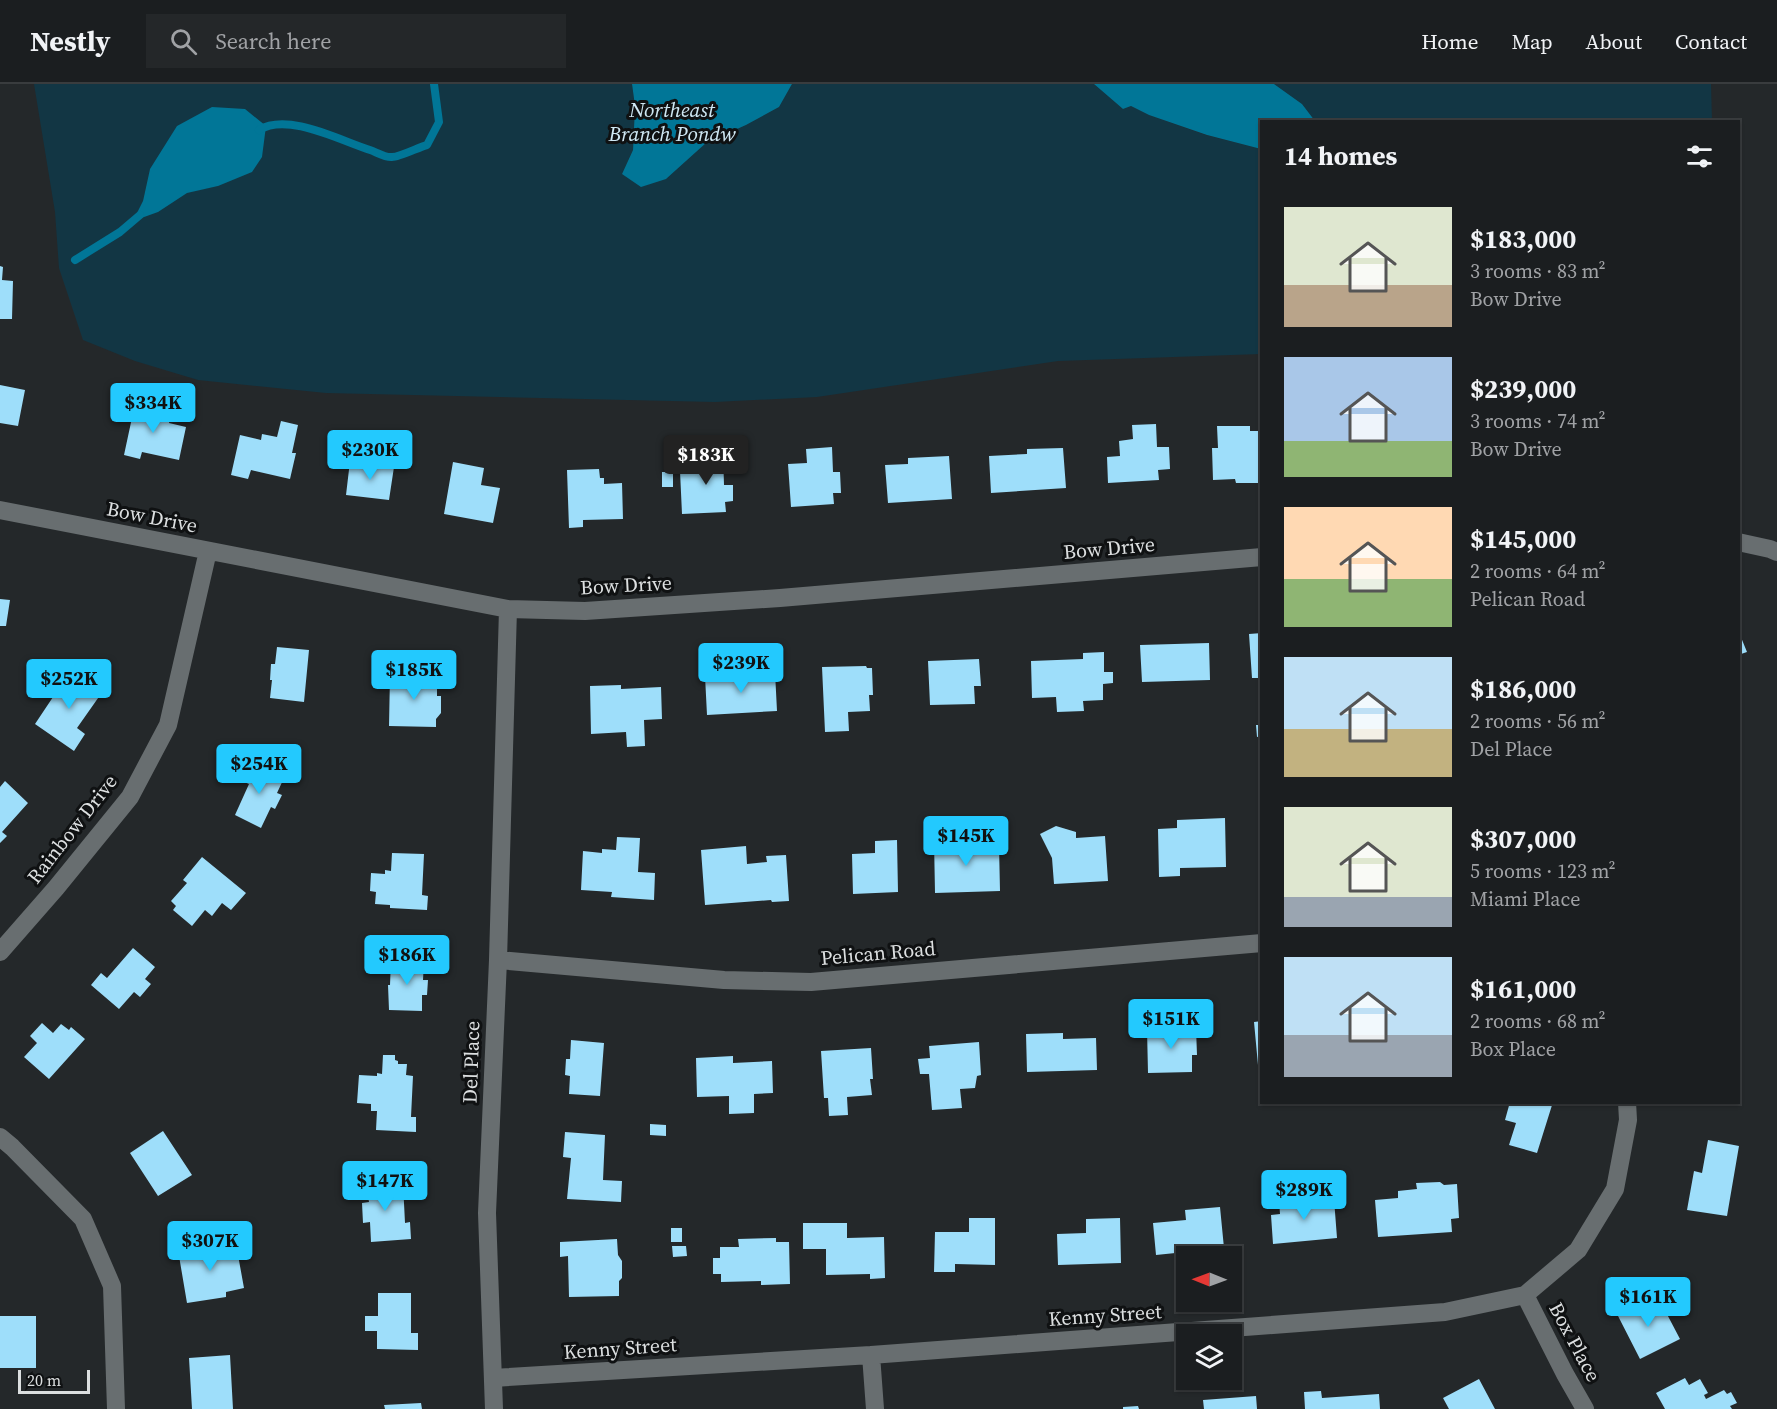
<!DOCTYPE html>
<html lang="en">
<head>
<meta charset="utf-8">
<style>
  :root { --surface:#1b1e20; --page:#242729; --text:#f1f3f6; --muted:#a0a2a5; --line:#393c3e; --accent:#23c9fe }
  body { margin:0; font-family:"Source Serif 4",serif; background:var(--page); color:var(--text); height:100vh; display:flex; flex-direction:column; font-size:22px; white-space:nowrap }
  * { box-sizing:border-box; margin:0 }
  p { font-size:20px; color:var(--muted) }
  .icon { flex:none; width:33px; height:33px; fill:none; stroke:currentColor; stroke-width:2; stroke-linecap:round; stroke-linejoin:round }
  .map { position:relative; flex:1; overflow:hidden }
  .drawer { position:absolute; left:1260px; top:36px; width:480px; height:984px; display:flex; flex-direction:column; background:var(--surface); border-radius:0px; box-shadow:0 2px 4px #0004,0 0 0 2px var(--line) }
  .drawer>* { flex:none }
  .needle { width:39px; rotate:271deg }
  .fabs { position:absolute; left:1176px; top:1162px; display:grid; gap:12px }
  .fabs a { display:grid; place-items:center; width:66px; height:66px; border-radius:0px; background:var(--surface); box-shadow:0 2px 4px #0004,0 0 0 2px var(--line); font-size:30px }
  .scale { position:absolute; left:18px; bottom:15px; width:72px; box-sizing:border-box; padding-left:6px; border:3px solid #dcdfe0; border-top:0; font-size:16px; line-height:21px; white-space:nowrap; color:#dcdfe0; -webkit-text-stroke:4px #0f1112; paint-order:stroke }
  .price { position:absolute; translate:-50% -51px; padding:0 14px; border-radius:6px; background:var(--accent); color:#111; font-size:20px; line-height:39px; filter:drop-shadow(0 2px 3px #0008) }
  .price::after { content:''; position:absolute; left:50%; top:36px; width:18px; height:14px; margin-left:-9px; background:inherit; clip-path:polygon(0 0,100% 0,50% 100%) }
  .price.active { background:#222; color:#fff }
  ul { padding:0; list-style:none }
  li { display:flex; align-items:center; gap:18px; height:150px; padding:0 24px }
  li span { display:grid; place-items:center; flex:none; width:168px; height:120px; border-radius:0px; color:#555 }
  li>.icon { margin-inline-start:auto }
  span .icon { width:72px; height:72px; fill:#fffc; stroke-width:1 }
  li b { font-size:26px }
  h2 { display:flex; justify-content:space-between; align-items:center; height:72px; padding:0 24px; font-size:26px }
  header { display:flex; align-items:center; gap:36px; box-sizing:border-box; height:84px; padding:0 30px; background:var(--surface); border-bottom:2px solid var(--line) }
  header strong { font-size:28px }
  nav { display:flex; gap:33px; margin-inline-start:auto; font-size:21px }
  .search { width:420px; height:54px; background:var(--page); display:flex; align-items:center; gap:15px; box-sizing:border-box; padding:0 21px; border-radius:0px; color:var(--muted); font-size:22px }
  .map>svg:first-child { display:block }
</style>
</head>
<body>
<header>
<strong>Nestly</strong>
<div class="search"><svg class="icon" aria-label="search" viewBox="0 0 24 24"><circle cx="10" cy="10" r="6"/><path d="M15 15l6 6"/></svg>Search here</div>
<nav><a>Home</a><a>Map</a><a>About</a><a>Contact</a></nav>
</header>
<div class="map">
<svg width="1777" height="1325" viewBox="0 0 1777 1325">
  <rect width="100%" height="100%" fill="#24282a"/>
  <path fill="#123644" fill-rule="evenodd" d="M 34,0 L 632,0 L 635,22 L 633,66 L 622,90 L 666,95 L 706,59 L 746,41 L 779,23 L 792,0 L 1094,0 L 1123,25 L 1131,22 L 1149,31 L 1206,51 L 1261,65 L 1261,270 L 1058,277 L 817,313 L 715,318 L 326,309 L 198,296 L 135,277 L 83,256 L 59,184 L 55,128 ZM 150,85 L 218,102 L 143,117 Z
    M 1274,0 L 1711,0 L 1712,37 L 1315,37 L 1302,20 Z"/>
  <path fill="#017697" d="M 632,0 L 792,0 L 779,23 L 746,41 L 706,59 L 666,95 L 641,103 L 622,90 L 633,66 L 635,22 Z
    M 1094,0 L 1274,0 L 1302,20 L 1315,37 L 1262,38 L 1261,65 L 1207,51 L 1149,31 L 1131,22 L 1123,25 Z
    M 212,23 L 245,25 L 266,42 L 262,73 L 252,88 L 218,102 L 187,109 L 158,128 L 133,137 L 143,117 L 150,85 L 177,42 Z"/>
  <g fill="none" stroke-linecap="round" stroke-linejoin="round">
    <path stroke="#017697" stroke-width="8" d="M 259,46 C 288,28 341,57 370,66 C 376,68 386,74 392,73 C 400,73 419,63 427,61 L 439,38 L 434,0
      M 75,176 L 120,148 L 140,131"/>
  </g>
  <path fill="#9edefa" d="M 0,182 L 3,183 L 2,196 L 13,197 L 12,235 L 0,235 Z
    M 0,301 L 25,306 L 18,342 L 0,339 Z
    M 136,315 L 156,320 L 153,330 L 170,333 L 169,339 L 186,343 L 179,376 L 142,368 L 140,375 L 124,371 Z
    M 281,337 L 298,341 L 292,369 L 296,369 L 290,395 L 251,386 L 248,395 L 231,391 L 240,351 L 261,356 L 262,350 L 277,353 Z
    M 1156,340 L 1157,363 L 1169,363 L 1170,385 L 1158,386 L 1159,396 L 1108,399 L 1107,373 L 1120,372 L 1119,357 L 1133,355 L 1132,341 Z
    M 1217,342 L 1250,342 L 1250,347 L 1262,347 L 1262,395 L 1258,395 L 1258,399 L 1236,399 L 1235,395 L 1213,396 L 1212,364 L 1218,364 Z
    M 832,363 L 833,388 L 840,388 L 841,409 L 833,409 L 834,420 L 791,423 L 788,380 L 807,379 L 806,365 Z
    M 1063,364 L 1066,404 L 991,409 L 989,372 L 1027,370 L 1027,365 Z
    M 698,368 L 723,368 L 724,401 L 733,401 L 733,417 L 725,418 L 726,428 L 682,430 L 680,387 L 699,387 Z
    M 949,372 L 952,415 L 888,419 L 885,381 L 908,380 L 908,374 Z
    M 350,377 L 394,383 L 389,416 L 346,411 Z
    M 453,378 L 484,384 L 481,401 L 500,404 L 493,439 L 444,430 Z
    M 599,385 L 600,394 L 604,394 L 604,400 L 622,399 L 623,435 L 583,436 L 583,443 L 569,444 L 567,386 Z
    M 662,388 L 673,388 L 673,403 L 662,403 Z
    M 0,515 L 10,516 L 6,542 L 0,542 Z
    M 1738,546 L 1747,568 L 1738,571 Z
    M 1262,549 L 1262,594 L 1252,594 L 1249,550 Z
    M 1209,559 L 1210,596 L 1142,598 L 1140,561 Z
    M 277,563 L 309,566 L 304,618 L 270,614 L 272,596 L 270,596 L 271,580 L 275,580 Z
    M 1104,568 L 1104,588 L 1113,588 L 1113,599 L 1103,600 L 1103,616 L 1083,617 L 1084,627 L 1057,628 L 1056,613 L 1032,614 L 1031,577 L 1083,575 L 1083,569 Z
    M 979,575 L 981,602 L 974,602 L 975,620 L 930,621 L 928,577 Z
    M 866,582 L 867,584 L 872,584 L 873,611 L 869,611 L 870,627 L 848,628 L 849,647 L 825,648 L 822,583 Z
    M 71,586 L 103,607 L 77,644 L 85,650 L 74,667 L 35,640 Z
    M 775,588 L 777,627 L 707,631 L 705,592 Z
    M 390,591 L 437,592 L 437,612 L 441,612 L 441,629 L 436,635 L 436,643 L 389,642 Z
    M 621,601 L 621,605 L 661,603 L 662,635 L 644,636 L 645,662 L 627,663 L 626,648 L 591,650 L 590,602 Z
    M 1256,641 L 1262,641 L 1262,652 L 1257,653 Z
    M 251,678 L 284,694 L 277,709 L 282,711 L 275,725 L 271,723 L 261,744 L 235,731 L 249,700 L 242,697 Z
    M 5,697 L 28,719 L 2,748 L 7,752 L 0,759 L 0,703 Z
    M 1225,734 L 1226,783 L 1180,784 L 1180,792 L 1159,793 L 1158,745 L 1177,744 L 1177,736 Z
    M 1056,742 L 1076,748 L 1076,754 L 1105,752 L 1108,797 L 1054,800 L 1052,774 L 1040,750 Z
    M 617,753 L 640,754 L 638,788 L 655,789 L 654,816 L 611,813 L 612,808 L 581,806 L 583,767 L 602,769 L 602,765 L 616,766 Z
    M 959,755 L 960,762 L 999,761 L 1000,807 L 935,809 L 934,756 Z
    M 897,756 L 898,808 L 853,810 L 852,770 L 875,769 L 875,757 Z
    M 746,762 L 747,780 L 767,778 L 766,772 L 786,771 L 789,817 L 772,818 L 771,816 L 705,821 L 701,766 Z
    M 392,769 L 424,770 L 422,811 L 428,812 L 427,826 L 390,824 L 390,821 L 375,820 L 376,808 L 370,807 L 371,789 L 385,790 L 385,786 L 391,787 Z
    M 202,773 L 246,809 L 231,826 L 222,819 L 212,832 L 205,826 L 192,842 L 173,826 L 176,822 L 171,817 L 187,799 L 183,796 Z
    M 133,864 L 155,883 L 145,895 L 151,900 L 140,913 L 134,908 L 119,925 L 91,901 L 101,889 L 107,894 Z
    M 391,876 L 424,877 L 423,896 L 428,896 L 427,911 L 422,911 L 422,927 L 389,926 L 388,901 L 390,901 Z
    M 1262,937 L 1262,981 L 1258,981 L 1254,938 Z
    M 42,939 L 53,949 L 61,940 L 69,946 L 71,943 L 85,955 L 49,995 L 24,973 L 37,959 L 30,952 Z
    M 1196,944 L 1197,971 L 1192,971 L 1192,988 L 1148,989 L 1147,945 Z
    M 1063,949 L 1063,955 L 1096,954 L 1097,986 L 1027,988 L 1026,950 Z
    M 571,956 L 604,959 L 600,1012 L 569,1010 L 570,992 L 565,991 L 566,975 L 570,975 Z
    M 979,958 L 981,991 L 977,992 L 975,1004 L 960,1005 L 962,1024 L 932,1026 L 929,990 L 920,990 L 918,975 L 930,974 L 929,962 Z
    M 871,964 L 873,995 L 870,995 L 872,1011 L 847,1013 L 848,1031 L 829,1032 L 828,1014 L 824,1014 L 821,967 Z
    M 383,971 L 395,971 L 395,976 L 398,977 L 398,980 L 407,980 L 406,991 L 413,992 L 411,1033 L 416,1033 L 416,1048 L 376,1046 L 377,1027 L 371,1027 L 371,1020 L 357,1019 L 359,991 L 377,992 L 377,989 L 382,990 Z
    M 733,972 L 733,979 L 772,977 L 773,1009 L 754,1010 L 754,1029 L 729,1030 L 729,1012 L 697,1013 L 696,974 Z
    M 1510,1018 L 1553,1018 L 1537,1069 L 1509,1061 L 1516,1039 L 1505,1036 Z
    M 650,1040 L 666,1041 L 666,1052 L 650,1051 Z
    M 163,1047 L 192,1091 L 158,1112 L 130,1069 Z
    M 565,1048 L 605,1051 L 603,1096 L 622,1097 L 621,1118 L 567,1115 L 571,1074 L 563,1073 Z
    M 1708,1056 L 1739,1062 L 1727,1132 L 1687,1126 L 1694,1087 L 1702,1089 Z
    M 1440,1098 L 1444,1101 L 1457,1100 L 1459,1134 L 1451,1135 L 1452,1148 L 1378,1153 L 1375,1116 L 1398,1114 L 1398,1107 L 1417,1105 L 1416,1099 Z
    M 403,1099 L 405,1139 L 410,1138 L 411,1155 L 371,1158 L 370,1138 L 363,1139 L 362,1119 L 369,1118 L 368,1112 L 360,1112 L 359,1101 Z
    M 1302,1115 L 1302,1118 L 1334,1115 L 1337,1154 L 1273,1160 L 1271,1131 L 1280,1130 L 1279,1116 Z
    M 1220,1123 L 1224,1164 L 1156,1171 L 1153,1139 L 1186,1136 L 1185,1126 Z
    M 969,1134 L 995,1134 L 995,1181 L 955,1180 L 955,1188 L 934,1188 L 935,1148 L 969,1148 Z
    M 1120,1134 L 1121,1179 L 1058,1181 L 1057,1150 L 1086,1149 L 1086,1135 Z
    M 803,1139 L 847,1139 L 847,1154 L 884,1153 L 885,1194 L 870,1195 L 870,1190 L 826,1191 L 826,1165 L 803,1165 Z
    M 671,1144 L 682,1144 L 682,1158 L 671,1158 Z
    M 776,1154 L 776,1158 L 789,1158 L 790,1200 L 761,1201 L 761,1197 L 721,1198 L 721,1190 L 713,1190 L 713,1174 L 720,1174 L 720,1163 L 739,1163 L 738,1155 Z
    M 617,1155 L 618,1171 L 622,1177 L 622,1194 L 619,1197 L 619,1212 L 569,1213 L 568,1172 L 560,1173 L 560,1158 Z
    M 230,1157 L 233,1172 L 238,1171 L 244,1204 L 226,1208 L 226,1213 L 187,1219 L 178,1166 Z
    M 672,1162 L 686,1162 L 687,1172 L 673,1173 Z
    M 378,1209 L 411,1209 L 411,1249 L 418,1249 L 418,1266 L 377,1265 L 377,1247 L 365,1247 L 365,1232 L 378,1232 Z
    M 1659,1215 L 1680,1255 L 1640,1275 L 1617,1230 L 1643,1217 L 1645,1222 Z
    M 0,1232 L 36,1232 L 36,1284 L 0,1284 Z
    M 230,1271 L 233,1325 L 192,1325 L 189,1274 Z
    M 1685,1294 L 1689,1301 L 1700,1295 L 1708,1309 L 1704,1311 L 1706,1315 L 1724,1306 L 1727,1310 L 1731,1308 L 1737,1319 L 1730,1322 L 1732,1325 L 1665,1325 L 1656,1309 Z
    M 1479,1295 L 1495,1325 L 1449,1325 L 1443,1314 Z
    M 1321,1307 L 1322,1314 L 1379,1310 L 1380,1325 L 1305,1325 L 1304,1308 Z
    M 1256,1312 L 1257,1325 L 1204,1325 L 1203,1316 Z
    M 421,1319 L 422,1325 L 385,1325 L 384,1321 Z
    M 1138,1322 L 1139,1325 L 1123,1325 L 1123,1323 Z"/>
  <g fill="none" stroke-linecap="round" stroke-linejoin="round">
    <path stroke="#686e70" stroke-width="18" d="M 0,426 L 508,525 L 585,527 L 780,514 L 1262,473
      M 1738,458 L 1770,465 L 1777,468
      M 0,868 L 56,804 L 130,713 L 168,641 L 208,467
      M 498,876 L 724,896 L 811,898 L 1262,859
      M 0,1053 L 12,1063 L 83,1135 L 112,1202 L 116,1325
      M 1525,1211 L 1565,1290 L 1585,1325
      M 871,1271 L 875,1325
      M 493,1294 L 871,1271 L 1445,1228 L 1525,1211 L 1578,1166 L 1615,1105 L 1628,1036 L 1627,1018
      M 494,1325 L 487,1129 L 498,876 L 508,525"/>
  </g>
  <g text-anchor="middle" stroke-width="6" stroke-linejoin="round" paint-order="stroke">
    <g font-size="20" fill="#dcdfe0" stroke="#0f1112">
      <text transform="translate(152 433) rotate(11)" y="7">Bow Drive</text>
      <text transform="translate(1109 464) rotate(-5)" y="7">Bow Drive</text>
      <text transform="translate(626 501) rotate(-3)" y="7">Bow Drive</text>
      <text transform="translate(72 745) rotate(-52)" y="7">Rainbow Drive</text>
      <text transform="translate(878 869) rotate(-5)" y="7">Pelican Road</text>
      <text transform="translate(471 978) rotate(-88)" y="7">Del Place</text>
      <text transform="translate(1105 1231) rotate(-4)" y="7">Kenny Street</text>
      <text transform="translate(1575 1258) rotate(62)" y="7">Box Place</text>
      <text transform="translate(620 1264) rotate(-4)" y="7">Kenny Street</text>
    </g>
    <g font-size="21" font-style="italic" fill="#cfe8f4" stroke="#0f1112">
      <text x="672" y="33">Northeast<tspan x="672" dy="24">Branch Pondw</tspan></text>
    </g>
  </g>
</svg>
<div class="fabs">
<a><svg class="needle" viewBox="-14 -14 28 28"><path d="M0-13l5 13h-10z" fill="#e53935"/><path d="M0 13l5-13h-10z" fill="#a0a2a5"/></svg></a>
<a><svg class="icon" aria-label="layers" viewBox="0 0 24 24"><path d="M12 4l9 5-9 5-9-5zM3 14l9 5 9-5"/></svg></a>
</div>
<div class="scale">20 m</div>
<b class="price" style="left:153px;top:350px">$334K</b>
<b class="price" style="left:370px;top:397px">$230K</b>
<b class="price active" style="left:706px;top:402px">$183K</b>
<b class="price" style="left:741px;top:610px">$239K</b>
<b class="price" style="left:414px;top:617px">$185K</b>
<b class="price" style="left:69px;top:626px">$252K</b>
<b class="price" style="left:259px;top:711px">$254K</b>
<b class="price" style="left:966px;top:783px">$145K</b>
<b class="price" style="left:407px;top:902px">$186K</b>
<b class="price" style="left:1171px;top:966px">$151K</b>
<b class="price" style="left:385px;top:1128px">$147K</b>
<b class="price" style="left:1304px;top:1137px">$289K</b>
<b class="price" style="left:210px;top:1188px">$307K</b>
<b class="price" style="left:1648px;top:1244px">$161K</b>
<section class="drawer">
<h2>14 homes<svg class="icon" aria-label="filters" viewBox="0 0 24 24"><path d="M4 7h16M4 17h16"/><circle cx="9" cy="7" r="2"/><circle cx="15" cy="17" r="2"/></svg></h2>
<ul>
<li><span style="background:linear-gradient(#dfe7d0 65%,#b9a48a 0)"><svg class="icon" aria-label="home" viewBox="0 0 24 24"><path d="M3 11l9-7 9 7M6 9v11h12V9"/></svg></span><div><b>$183,000</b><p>3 rooms · 83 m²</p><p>Bow Drive</p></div></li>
<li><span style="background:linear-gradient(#a9c7e8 70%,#8fb573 0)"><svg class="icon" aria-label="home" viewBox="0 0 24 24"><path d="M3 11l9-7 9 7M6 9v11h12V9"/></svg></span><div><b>$239,000</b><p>3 rooms · 74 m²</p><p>Bow Drive</p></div></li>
<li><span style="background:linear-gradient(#ffd9b3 60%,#8fb573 0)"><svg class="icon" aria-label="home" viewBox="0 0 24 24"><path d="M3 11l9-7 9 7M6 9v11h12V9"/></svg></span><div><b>$145,000</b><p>2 rooms · 64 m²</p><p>Pelican Road</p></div></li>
<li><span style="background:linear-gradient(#bfe0f5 60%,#c2b280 0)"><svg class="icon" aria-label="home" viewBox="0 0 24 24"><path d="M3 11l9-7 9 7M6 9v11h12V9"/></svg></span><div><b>$186,000</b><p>2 rooms · 56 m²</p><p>Del Place</p></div></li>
<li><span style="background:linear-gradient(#dfe7d0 75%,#9aa5b1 0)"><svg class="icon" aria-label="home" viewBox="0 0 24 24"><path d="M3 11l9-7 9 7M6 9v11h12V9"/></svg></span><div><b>$307,000</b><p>5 rooms · 123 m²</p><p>Miami Place</p></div></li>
<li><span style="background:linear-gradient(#bfe0f5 65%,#9aa5b1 0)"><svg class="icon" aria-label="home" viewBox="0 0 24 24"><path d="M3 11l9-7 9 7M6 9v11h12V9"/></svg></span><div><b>$161,000</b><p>2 rooms · 68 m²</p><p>Box Place</p></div></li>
</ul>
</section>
</div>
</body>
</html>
